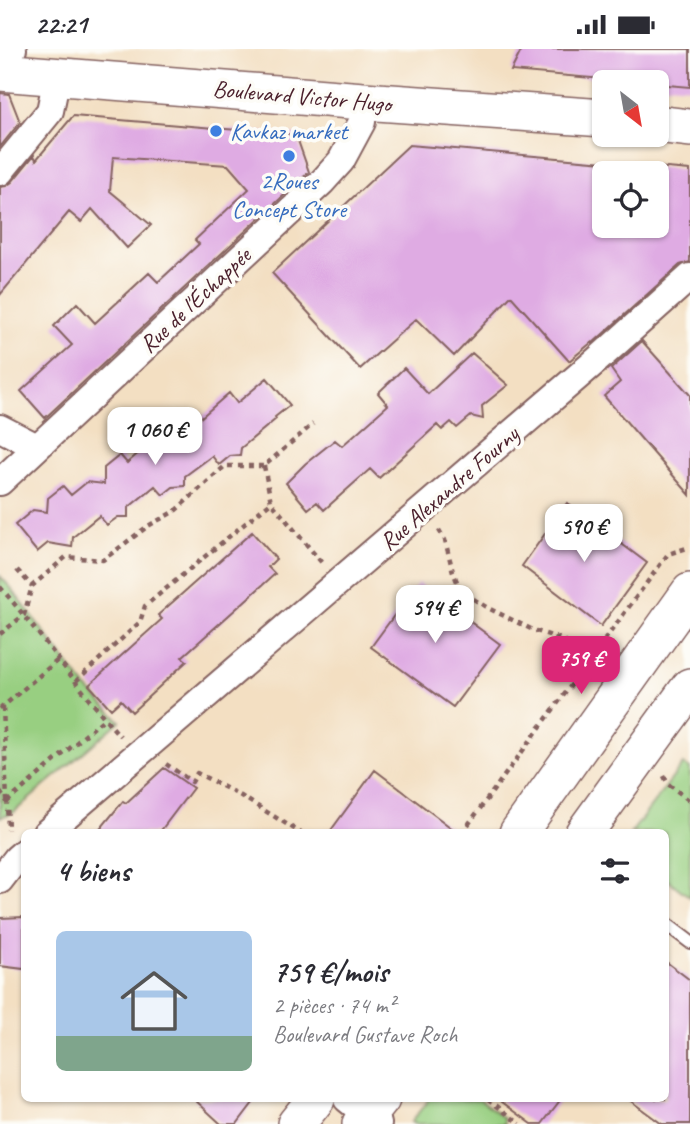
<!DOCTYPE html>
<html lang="fr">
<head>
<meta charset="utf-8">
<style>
  :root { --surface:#fff; --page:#f7f7f7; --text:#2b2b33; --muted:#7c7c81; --accent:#db2777 }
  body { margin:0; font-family:Caveat,sans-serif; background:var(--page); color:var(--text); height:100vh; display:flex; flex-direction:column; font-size:26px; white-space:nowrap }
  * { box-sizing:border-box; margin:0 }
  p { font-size:23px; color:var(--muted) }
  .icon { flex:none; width:38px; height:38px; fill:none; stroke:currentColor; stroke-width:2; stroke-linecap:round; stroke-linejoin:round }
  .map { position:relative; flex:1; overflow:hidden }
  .side { position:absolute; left:21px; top:780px; width:648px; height:273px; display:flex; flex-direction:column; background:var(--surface); border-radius:10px; box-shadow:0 2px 5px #0004 }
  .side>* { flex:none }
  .needle { width:46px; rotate:149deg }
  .controls { position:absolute; left:592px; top:21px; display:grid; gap:14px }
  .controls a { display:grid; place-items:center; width:77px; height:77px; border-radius:10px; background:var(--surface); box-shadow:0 2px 5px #0004; font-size:35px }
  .price { position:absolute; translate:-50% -60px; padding:0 16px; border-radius:14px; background:#fff; color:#222; font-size:23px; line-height:46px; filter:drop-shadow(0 2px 4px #0008) }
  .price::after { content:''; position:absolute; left:50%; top:42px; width:21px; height:16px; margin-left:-10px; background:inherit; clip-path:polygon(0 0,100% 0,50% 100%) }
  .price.active { background:var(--accent); color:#fff }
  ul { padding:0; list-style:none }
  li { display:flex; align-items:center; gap:21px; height:175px; padding:0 35px }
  li span { display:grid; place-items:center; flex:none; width:196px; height:140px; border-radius:10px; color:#555 }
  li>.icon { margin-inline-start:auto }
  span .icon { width:84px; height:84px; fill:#fffc; stroke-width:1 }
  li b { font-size:30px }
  h2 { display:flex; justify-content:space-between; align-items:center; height:84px; padding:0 35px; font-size:30px }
  .status { display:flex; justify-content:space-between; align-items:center; height:49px; padding:0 35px; background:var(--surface); direction:ltr }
  .status svg { height:19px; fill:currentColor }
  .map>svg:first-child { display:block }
</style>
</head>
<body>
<div class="status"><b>22:21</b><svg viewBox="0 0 49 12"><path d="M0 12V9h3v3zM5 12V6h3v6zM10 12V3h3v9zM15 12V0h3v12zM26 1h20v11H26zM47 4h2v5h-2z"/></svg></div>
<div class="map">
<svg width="690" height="1075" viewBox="0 0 690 1075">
  <rect width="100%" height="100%" fill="#fdfcf7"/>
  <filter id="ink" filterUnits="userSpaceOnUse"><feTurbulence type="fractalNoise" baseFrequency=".0143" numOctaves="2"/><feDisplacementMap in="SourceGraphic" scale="14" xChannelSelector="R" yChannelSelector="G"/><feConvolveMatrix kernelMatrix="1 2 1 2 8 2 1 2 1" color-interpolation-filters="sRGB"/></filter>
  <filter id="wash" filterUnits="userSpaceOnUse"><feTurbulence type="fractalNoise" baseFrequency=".00686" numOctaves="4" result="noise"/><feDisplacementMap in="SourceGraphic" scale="28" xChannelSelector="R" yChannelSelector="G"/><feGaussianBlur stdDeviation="1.57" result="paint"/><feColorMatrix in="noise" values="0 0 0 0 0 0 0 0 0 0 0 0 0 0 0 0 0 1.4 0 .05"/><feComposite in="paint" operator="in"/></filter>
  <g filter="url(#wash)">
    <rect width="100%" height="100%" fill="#f3dfc2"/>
    <path fill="#98cf81" stroke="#717756" stroke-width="2" d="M 0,527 L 10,538 L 84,636 L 120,672 L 14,763 L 0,768 Z
      M 683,715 L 690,720 L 690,848 L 665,829 L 665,784 L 631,784 Z
      M 429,1050 L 480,1050 L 504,1069 L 505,1075 L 414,1075 L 411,1073 Z"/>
    <g id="blocks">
      <path fill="#dfabe3" d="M 522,0 L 690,0 L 690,38 L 656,35 L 656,33 L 638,33 L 511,22 Z
        M 0,44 L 9,45 L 20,73 L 0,98 Z
        M 73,67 L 296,86 L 309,123 L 45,369 L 21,342 L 72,296 L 54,277 L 77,254 L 95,274 L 149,224 L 158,233 L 199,195 L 195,191 L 249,140 L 228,116 L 113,108 L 110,142 L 151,176 L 127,199 L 92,160 L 81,173 L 69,163 L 0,246 L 0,138 L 6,137 L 12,133 L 34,106 L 36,111 Z
        M 409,96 L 604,113 L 604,178 L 656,184 L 656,118 L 690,121 L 690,213 L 680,216 L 593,294 L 592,293 L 569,312 L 511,247 L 454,307 L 416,270 L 360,320 L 272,224 Z
        M 642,292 L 690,346 L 690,446 L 604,347 L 620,333 L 611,320 Z
        M 472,304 L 508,336 L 482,357 L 483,370 L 471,367 L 457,379 L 451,373 L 442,381 L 437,376 L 379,429 L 370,420 L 324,461 L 317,453 L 308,460 L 286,434 L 305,415 L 335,391 L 342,397 L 388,356 L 378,344 L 404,319 L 428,345 Z
        M 267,329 L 290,356 L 275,368 L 276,370 L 241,399 L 240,406 L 230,407 L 219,416 L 212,407 L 185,427 L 185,437 L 173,438 L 163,446 L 155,437 L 128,459 L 128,468 L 118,468 L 107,476 L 99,467 L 73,488 L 72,498 L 48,494 L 37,503 L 15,476 L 33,461 L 47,463 L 48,449 L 63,437 L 71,446 L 87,433 L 104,435 L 104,419 L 120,406 L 127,414 L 142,401 L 154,404 L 158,389 L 174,376 L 182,385 L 229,344 L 237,354 Z
        M 567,454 L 647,514 L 601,577 L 522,517 Z
        M 252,483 L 276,510 L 268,518 L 275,525 L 182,608 L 187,612 L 132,663 L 121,651 L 111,660 L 89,636 L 162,570 L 158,566 Z
        M 418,534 L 500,595 L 453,658 L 371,598 Z
        M 164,719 L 193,739 L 159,784 L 97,784 L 123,752 L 126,754 Z
        M 375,721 L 458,784 L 329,784 Z
        M 24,868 L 24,920 L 0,917 L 0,869 Z
        M 665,912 L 690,931 L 690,1075 L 662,1075 L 628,1050 L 665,1050 Z
        M 194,1050 L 256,1050 L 237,1075 L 221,1075 Z
        M 498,1050 L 561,1050 L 542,1075 L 532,1075 Z"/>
    </g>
  </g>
  <g filter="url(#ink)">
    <use href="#blocks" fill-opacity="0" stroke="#856260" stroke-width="2"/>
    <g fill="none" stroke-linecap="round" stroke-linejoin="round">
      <defs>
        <path id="service" d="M 665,874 L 690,893"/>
        <path id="minor" d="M 0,16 L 13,0
          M 0,123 L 50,62 L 57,28
          M 0,379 L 37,398
          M 0,433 L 322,133 L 341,112 L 362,73 L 363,52
          M 46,784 L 597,311 L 690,228
          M 0,831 L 17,809 L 24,803
          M 347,1050 L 378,1075"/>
        <path id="secondary" d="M 0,23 L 363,52 L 604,69
          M 656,75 L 690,79
          M 518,784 L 690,543
          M 584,784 L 690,638
          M 296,1075 L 316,1050
          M 361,1075 L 381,1050"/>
      </defs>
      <use href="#service" stroke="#856260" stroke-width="16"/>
      <use href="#minor" stroke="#856260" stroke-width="30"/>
      <use href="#secondary" stroke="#856260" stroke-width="40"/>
      <path stroke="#856260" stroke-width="4.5" stroke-dasharray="5 5" stroke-linecap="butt" d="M 264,417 L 271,453 L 322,514
        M 439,481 L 445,491 L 453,523 L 461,542 L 486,558 L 533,581 L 561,590 L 593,607
        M 17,521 L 32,537
        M 0,538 C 42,586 78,639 120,687
        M 0,585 L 24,566 L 32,537 L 66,508 L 103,511 L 148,477 L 175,462 L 225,417 L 264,417 L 313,375
        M 76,632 L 140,573 L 145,557 L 271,453
        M 3,658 L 7,752
        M 0,660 L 59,610
        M 166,715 L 192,733 L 197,724 L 241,747 L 301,784
        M 664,727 L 668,735 L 690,752
        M 0,743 L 7,753 L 8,781
        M 7,753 L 105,669
        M 462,784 L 668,505 L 690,498
        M 488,1050 L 520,1075"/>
      <use href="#service" stroke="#fff" stroke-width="12"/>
      <use href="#minor" stroke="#fff" stroke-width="26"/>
      <use href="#secondary" stroke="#fff" stroke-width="37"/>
    </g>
  </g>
  <g fill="#3f7fe0" stroke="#fdfcf7" stroke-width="2.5">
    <circle cx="216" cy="82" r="7"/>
    <circle cx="289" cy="107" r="7"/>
  </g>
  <g text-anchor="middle" stroke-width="7" stroke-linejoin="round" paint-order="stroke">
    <g font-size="24" fill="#4a1f2b" stroke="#fdfcf7">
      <text transform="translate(302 47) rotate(5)" y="8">Boulevard Victor Hugo</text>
      <text transform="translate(195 251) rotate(-43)" y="8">Rue de l'Échappée</text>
      <text transform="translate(449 439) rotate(-41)" y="8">Rue Alexandre Fourny</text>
    </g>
    <g font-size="24" fill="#366cbe" stroke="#fdfcf7" text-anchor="start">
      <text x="230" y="90">Kavkaz market</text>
      <text x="289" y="140" text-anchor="middle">2Roues<tspan x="289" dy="28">Concept Store</tspan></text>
    </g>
  </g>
</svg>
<div class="controls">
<a><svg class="needle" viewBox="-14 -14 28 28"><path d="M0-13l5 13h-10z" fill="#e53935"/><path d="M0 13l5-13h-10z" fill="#7c7c81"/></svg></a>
<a><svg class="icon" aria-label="locate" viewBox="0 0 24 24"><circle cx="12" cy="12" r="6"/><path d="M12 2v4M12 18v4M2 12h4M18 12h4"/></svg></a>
</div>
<b class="price" style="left:155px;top:418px">1 060 €</b>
<b class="price" style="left:584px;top:515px">590 €</b>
<b class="price" style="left:435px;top:596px">594 €</b>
<b class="price active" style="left:581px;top:647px">759 €</b>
<section class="side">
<h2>4 biens<svg class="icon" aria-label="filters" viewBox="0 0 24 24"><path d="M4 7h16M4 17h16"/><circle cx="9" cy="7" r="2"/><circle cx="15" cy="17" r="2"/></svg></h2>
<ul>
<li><span style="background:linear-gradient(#a9c7e8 75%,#7fa58c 0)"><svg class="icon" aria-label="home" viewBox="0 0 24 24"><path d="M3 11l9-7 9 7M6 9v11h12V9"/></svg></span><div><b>759 €/mois</b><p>2 pièces · 74 m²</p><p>Boulevard Gustave Roch</p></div></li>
</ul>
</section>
</div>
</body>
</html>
